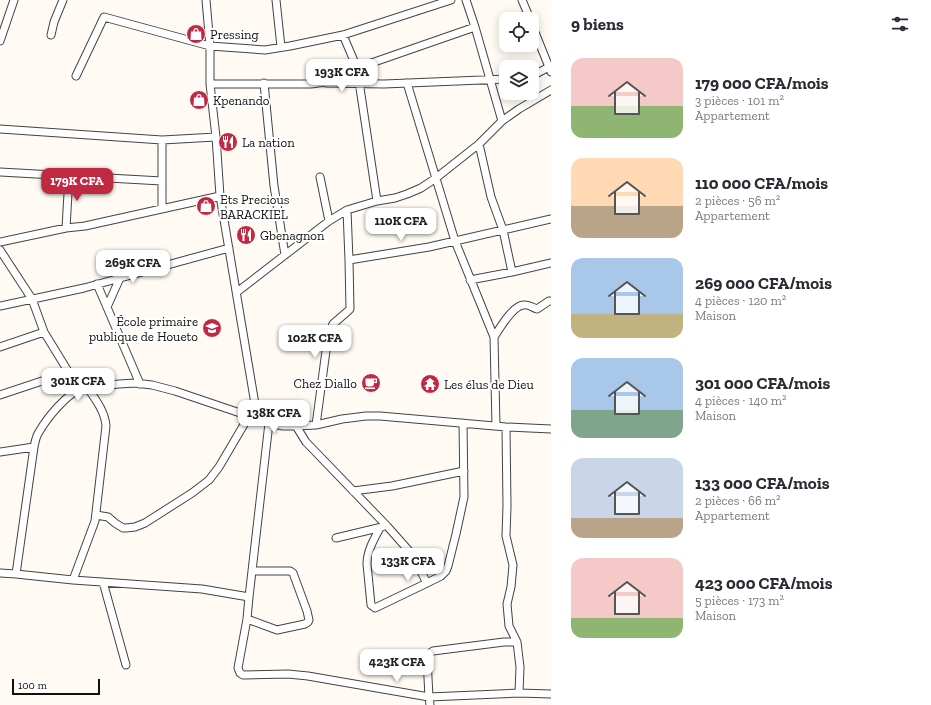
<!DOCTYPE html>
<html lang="fr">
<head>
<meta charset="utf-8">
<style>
  :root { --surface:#fff; --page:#f2f2f3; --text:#2b2b33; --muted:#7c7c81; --accent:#bf2941 }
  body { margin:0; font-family:"Zilla Slab",serif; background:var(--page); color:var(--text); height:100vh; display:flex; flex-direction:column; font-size:15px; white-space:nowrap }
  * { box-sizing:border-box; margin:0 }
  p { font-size:13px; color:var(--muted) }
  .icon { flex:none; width:22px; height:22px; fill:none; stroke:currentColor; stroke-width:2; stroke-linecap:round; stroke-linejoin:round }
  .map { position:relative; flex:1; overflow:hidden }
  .side { display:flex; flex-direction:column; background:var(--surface); width:380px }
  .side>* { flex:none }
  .controls { position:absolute; left:499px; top:12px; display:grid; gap:8px }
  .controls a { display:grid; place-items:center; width:40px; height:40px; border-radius:8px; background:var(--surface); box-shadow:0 2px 10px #0003; font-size:20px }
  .scale { position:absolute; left:12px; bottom:10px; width:88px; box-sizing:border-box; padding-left:4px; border:2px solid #101010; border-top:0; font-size:11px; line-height:14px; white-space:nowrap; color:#101010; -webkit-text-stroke:3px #fff; paint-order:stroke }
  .price { position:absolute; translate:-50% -34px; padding:0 9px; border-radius:8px; background:#fff; color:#222; font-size:13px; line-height:26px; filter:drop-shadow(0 1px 2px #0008) }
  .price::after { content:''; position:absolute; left:50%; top:24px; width:12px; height:9px; margin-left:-6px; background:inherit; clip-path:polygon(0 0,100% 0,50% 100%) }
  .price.selected { background:var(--accent); color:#fff }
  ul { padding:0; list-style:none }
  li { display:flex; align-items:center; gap:12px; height:100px; padding:0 20px }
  li span { display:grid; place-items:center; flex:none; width:112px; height:80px; border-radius:12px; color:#555 }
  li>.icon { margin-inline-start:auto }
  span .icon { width:48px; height:48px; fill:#fffc; stroke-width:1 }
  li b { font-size:17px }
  h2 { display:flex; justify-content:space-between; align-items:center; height:48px; padding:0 20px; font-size:17px }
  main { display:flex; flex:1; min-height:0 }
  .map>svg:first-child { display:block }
</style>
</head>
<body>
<main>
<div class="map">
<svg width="551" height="705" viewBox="0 0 551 705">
  <rect width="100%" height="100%" fill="#fffbf4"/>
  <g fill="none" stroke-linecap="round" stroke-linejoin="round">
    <defs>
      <path id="minor" d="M 206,0 L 210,46 L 210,84 L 216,137 L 220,196 L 256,410 L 260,418
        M 276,0 L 281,47
        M 466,0 L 475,27 L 502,121
        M 522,0 L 530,19
        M 532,25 L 551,72
        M 51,35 L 54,22 L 63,0
        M 343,35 L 357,68 L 377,201
        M 0,41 L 14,0
        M 76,76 L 104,17 L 210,46 L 265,50 L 290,46 L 343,35 L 451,0
        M 532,76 L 549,67
        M 264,83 L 274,186 L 285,255
        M 326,83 L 384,84 L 506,79
        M 407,83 L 455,241 L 494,337 L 496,426
        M 210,84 L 311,84 L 326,82 L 337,76 L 357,68 L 475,27
        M 0,129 L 162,140 L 216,137
        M 479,144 L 491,197 L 503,230 L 512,272
        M 0,172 L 162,181
        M 320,177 L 329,221
        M 162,208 L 162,140
        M 66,228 L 69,176
        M 0,242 L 66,228 L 85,226 L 220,196
        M 0,250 L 32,299 L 44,332 L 79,389
        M 349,260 L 429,247 L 551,219
        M 470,280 L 512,272 L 551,263
        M 97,284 L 140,384
        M 237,292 L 329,221 L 347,210 L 377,201 L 395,198 L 407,194 L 421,188 L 436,178 L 479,144 L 502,121 L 519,109 L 551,90
        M 0,306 L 84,288 L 229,248
        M 107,307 L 120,278
        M 494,337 C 500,328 513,305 524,305 C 529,304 533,308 537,309 L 549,301 L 551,301
        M 0,347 L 44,332
        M 0,395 L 69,372
        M 269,423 L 249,597 L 247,619 L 238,668 L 240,673 L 243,675 L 288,674 L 308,676 L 429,697 L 519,693 L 551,694
        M 316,425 L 328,336 L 333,324 L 348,311 L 350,309 L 349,260 L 347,210
        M 296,426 L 306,442 L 387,526 L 411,553 L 427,583
        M 506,427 L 507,506 L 506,536 L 513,565 L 511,587 L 507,604 L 509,626 L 517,642 L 520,667 L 519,693
        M 0,452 L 34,447
        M 353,491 L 392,486 L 464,471
        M 96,515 L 108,517 L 115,523 L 123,528 L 126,528 L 135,527 L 145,523 L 192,493 L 209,480 L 219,467 L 249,416
        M 380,528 C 374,539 367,551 367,564 L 371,605 L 375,608 L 427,583 L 441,576 L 446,571 L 448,566 L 456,534 L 464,497 L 463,423
        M 336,538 L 382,527
        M 0,573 L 16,574 L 73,580 L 202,589 L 249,597
        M 16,574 L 34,447 C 35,442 36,436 39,432 C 47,418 67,393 83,388 L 119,384 L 135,383 L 152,385 L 175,391 L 249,416 L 260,418 L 269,423 L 283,426 L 296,426 L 316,425 L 342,419 L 366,416 L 380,416 L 506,427 L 551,429
        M 73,580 L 95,521 L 106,426 C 105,411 95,399 87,387
        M 103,582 L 126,665
        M 247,619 L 277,630 L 305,624 L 308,622 L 309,620 L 307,611 L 293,573 L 290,571 L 252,571
        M 430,705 L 429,697 L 427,659 L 428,654 L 433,651 L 504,642 L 517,642"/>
    </defs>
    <use href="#minor" stroke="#434343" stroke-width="9"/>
    <use href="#minor" stroke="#fff" stroke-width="7"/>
  </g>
  <defs>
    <symbol id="shop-disc" viewBox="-11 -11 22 22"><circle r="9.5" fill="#bf2941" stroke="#fff"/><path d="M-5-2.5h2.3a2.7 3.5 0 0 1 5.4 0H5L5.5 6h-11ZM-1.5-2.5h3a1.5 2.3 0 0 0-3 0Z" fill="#fff"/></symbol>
    <symbol id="restaurant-disc" viewBox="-11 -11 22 22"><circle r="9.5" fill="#bf2941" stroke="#fff"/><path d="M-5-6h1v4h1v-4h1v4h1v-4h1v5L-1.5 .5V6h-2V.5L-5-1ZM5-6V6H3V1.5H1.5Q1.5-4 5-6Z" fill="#fff"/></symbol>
    <symbol id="school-disc" viewBox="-11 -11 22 22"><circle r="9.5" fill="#bf2941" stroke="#fff"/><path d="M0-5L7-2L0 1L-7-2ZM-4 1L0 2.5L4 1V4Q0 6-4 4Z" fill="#fff"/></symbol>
    <symbol id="cafe-disc" viewBox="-11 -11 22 22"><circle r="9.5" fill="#bf2941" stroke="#fff"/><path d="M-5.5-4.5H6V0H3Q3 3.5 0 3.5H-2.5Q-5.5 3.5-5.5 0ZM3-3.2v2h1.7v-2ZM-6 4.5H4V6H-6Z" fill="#fff"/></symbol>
    <symbol id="temple-disc" viewBox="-11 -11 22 22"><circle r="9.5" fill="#bf2941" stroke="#fff"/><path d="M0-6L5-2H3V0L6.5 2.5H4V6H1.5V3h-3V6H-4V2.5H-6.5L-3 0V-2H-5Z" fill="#fff"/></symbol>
  </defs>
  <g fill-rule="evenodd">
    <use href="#shop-disc" x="185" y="23" width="22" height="22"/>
    <use href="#shop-disc" x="188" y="89" width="22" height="22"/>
    <use href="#restaurant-disc" x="217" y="131" width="22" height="22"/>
    <use href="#shop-disc" x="195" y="195" width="22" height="22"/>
    <use href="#restaurant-disc" x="235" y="224" width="22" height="22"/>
    <use href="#school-disc" x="201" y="317" width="22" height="22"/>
    <use href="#cafe-disc" x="360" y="372" width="22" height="22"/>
    <use href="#temple-disc" x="419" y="373" width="22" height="22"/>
  </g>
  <g text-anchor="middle" stroke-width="4" stroke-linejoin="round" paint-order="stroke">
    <g font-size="13" fill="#101010" stroke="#fff" text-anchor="start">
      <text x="210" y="39">Pressing</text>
      <text x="213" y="105">Kpenando</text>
      <text x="242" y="147">La nation</text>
      <text x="220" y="204">Ets Precious<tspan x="220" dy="15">BARACKIEL</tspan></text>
      <text x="260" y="240">Gbenagnon</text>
      <text x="198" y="326" text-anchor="end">École primaire<tspan x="198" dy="15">publique de Houeto</tspan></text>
      <text x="357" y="388" text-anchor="end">Chez Diallo</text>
      <text x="444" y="389">Les élus de Dieu</text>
    </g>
  </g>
</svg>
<div class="controls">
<a><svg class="icon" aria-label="locate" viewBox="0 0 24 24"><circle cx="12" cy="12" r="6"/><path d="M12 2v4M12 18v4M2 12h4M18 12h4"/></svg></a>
<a><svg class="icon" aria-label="layers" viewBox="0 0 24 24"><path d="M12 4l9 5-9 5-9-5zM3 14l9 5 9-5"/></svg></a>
</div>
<div class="scale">100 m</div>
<b class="price" style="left:342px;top:93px">193K CFA</b>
<b class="price selected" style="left:77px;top:202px">179K CFA</b>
<b class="price" style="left:401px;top:242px">110K CFA</b>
<b class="price" style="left:133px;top:284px">269K CFA</b>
<b class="price" style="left:315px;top:359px">102K CFA</b>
<b class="price" style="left:78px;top:402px">301K CFA</b>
<b class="price" style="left:274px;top:434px">138K CFA</b>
<b class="price" style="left:408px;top:582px">133K CFA</b>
<b class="price" style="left:397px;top:683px">423K CFA</b>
</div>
<section class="side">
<h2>9 biens<svg class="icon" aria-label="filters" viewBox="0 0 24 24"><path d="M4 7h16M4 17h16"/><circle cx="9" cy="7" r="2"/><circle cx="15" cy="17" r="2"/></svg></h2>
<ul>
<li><span style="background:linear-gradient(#f6c9c9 60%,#8fb573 0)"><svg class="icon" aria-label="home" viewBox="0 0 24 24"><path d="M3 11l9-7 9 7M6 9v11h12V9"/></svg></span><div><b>179 000 CFA/mois</b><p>3 pièces · 101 m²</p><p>Appartement</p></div></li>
<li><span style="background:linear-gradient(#ffd9b3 60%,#b9a48a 0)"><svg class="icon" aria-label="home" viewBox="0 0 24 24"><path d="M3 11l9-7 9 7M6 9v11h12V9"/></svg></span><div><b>110 000 CFA/mois</b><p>2 pièces · 56 m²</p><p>Appartement</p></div></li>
<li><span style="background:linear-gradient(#a9c7e8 70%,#c2b280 0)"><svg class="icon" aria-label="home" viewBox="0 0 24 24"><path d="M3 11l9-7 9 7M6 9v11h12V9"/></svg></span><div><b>269 000 CFA/mois</b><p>4 pièces · 120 m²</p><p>Maison</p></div></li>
<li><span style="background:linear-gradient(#a9c7e8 65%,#7fa58c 0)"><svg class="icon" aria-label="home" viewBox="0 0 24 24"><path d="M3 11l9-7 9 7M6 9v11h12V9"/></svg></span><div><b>301 000 CFA/mois</b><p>4 pièces · 140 m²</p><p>Maison</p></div></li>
<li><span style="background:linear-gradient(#c9d6e8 75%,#b9a48a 0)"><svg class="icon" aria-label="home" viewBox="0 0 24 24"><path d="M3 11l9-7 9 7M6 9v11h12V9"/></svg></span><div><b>133 000 CFA/mois</b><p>2 pièces · 66 m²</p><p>Appartement</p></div></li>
<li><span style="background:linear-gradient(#f6c9c9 75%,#8fb573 0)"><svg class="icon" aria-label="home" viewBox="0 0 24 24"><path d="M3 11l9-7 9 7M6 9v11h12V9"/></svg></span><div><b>423 000 CFA/mois</b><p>5 pièces · 173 m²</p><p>Maison</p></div></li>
</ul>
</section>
</main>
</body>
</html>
